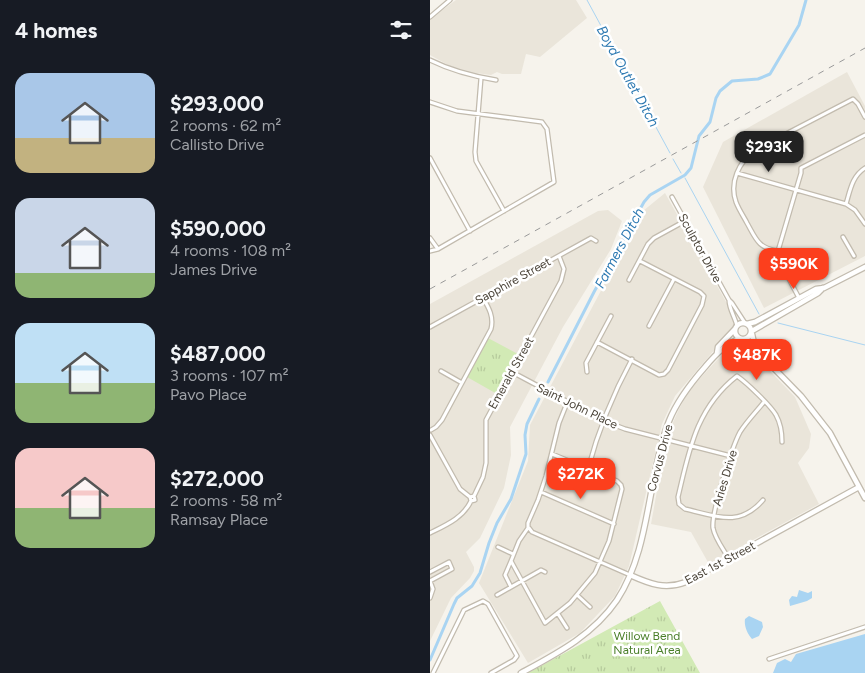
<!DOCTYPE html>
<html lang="en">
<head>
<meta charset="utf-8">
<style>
  :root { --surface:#171b24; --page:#20242c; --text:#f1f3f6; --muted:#9ea1a6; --accent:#fc3f1d }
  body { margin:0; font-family:Figtree,sans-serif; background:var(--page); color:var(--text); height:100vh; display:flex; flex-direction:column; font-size:19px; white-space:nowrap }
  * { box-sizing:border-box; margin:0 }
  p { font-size:16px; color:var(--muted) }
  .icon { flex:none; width:28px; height:28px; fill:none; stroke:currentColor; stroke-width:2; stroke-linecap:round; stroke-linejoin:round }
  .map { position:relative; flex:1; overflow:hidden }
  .details { display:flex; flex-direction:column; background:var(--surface); width:430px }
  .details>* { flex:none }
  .price { position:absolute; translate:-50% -42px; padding:0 11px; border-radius:10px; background:var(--accent); color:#fff; font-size:16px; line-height:32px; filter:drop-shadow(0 1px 2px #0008) }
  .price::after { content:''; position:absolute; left:50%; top:30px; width:15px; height:11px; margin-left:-8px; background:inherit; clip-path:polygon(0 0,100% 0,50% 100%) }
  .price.current { background:#222; color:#fff }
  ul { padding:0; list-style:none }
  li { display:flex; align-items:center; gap:15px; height:125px; padding:0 15px }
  li span { display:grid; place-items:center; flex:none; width:140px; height:100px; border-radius:15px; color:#555 }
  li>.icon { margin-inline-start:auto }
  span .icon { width:60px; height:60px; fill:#fffc; stroke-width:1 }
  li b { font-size:21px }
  h2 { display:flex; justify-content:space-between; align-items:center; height:60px; padding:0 15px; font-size:21px }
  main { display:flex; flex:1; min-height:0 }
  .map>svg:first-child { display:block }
</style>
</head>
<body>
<main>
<section class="details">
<h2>4 homes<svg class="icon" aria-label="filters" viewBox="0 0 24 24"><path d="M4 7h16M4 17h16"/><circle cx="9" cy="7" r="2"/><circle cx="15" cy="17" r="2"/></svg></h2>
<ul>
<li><span style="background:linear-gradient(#a9c7e8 65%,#c2b280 0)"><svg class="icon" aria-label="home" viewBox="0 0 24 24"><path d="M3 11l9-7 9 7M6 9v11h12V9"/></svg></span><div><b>$293,000</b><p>2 rooms · 62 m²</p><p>Callisto Drive</p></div></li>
<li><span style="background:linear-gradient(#c9d6e8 75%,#8fb573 0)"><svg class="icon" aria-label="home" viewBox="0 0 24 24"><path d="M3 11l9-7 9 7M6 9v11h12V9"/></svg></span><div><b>$590,000</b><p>4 rooms · 108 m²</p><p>James Drive</p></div></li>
<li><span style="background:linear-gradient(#bfe0f5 60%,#8fb573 0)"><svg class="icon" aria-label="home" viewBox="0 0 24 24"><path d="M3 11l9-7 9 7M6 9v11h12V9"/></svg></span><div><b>$487,000</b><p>3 rooms · 107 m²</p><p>Pavo Place</p></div></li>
<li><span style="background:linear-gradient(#f6c9c9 60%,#8fb573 0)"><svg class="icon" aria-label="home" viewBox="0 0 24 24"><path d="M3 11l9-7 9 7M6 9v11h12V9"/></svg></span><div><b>$272,000</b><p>2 rooms · 58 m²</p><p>Ramsay Place</p></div></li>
</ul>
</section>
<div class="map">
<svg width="435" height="673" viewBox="0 0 435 673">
  <defs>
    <pattern id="park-tufts" width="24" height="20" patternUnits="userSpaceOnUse" patternTransform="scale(1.25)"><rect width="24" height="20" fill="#d2eab5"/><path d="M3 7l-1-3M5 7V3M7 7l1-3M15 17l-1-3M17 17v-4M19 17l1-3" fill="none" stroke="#b6ca9c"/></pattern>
  </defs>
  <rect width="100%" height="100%" fill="#f6f3ec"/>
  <path fill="#eae5da" d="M 26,0 L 146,0 L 157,18 L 110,57 L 96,54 L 91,74 L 72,74 L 67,72 L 61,75 L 46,73 L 20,66 L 0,55 L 0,19 Z
    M 417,72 L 435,106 L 435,256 L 334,308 L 273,187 L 293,142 Z
    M 235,193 L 304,316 L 304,327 L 245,396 L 232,424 L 199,566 L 185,596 L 150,633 L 98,663 L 49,583 L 98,461 L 100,425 L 213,211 Z
    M 178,210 L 192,221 L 181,249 L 133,327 L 80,427 L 81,455 L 74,488 L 50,538 L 36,552 L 44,567 L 44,571 L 40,578 L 21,598 L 0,641 L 0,304 L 168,211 Z
    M 304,342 L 313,343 L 365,397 L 381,434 L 379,448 L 368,463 L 389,504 L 279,564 L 261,532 L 221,524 L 237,436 L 249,409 L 260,389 Z"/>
  <path fill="url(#park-tufts)" d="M 58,338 L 88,354 L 67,394 L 37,377 Z
    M 230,601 L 270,673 L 98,673 Z"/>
  <path fill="#a9d4f2" d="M 369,590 L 378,593 L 382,591 L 382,598 L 377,601 L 360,606 L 359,600 L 362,596 L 367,597 Z
    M 319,616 L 332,622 L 333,627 L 329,636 L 322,639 C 317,633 314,626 315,619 Z
    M 435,634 L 435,673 L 343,673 L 347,663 L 355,659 L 361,662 L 366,654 Z"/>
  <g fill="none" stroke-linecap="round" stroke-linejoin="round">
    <path stroke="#a9d4f2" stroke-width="1" d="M 157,0 L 240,153
      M 243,159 L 251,173
      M 255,178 L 329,314
      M 348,323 L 435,345"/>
    <path stroke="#a9d4f2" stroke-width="3" d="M 118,382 L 164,292 L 214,202 L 220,195 L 255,175 L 261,168 L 269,136 L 280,122 L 286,98 L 290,91 L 302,81 L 328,79 L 340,74 L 369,25 L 376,0
      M 0,660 L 24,604 L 27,598 L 42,586 L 50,573 L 59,543 L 67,523 L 81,499 L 96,454 L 95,435 L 97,424 L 109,399"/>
    <defs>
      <path id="minor" d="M 0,17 L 20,0
        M 0,60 C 22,71 42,76 66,80
        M 51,78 L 45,152 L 46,161 L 74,211
        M 0,102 L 27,111 L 112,122 L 117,129 L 124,182 L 8,249 L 0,251
        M 0,158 L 40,231
        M 307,173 L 416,204 L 425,210 L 435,224
        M 242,197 L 299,300 C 299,309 305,317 307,326
        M 416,204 C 420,191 422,176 435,168
        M 413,237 L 424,256
        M 0,238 L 8,249
        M 348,251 C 328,248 326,239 317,223 C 314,217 309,210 306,202 C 299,182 309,162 325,150 L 423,99 L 428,104 L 435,117
        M 376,251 L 374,259 L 382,273
        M 199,280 L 218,244 L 224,238 L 255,221
        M 369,298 L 348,258 L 348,251 L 371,173 L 371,168 L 435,135
        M 299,300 L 302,303 L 315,323
        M 219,326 L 244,279
        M 0,327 L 161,238 L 166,241
        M 167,342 L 229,375 L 234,374 L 238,370 L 272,305 L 274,296 L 270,292 L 210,261
        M 11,371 L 32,383
        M 82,372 L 174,421 L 195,429 L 301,456
        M 157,372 L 156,363 L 181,316
        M 1,430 L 6,427 L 12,420 L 61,329 C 64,317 59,308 53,298
        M 0,435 L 30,489 L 40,497 L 41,501 L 45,500 L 44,496 L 40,497
        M 122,454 L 187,481 L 191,485 L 192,489 L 179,541 L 165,573 L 140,603 L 115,623 L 81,561 L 89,541 L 98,528 L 98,523 L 108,500 L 116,476 L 129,423 L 137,403
        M 158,469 C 168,431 183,394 202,359
        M 111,492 L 184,524
        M 44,496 L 53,477 L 56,463 L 56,420 L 131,281 L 134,269 L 129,256
        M 333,500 C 309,528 286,516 255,509 L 249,504 L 248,497 C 259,451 266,408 307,376 C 317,383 340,405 346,415 C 351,424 352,433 352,442
        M 99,528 L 102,532 L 200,575
        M 0,533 C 16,525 33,518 41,501
        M 68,547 L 83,554
        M 299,559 C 294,550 285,539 283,528 C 281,513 302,447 310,432 C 317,421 326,412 334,402
        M 81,561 L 75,575 L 81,587
        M 0,572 L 19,562 L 22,569 L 0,581
        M 0,581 L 3,589 L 0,598
        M 67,595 L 111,570 L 115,572
        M 147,595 L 160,607
        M 128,614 L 137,628
        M 339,659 L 435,627
        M 3,673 L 34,610 L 53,601 L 58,604 L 87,656 L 84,660 L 61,673"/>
      <path id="tertiary" d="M305 331a8 8 0 1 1 16 0a8 8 0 1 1-16 0Z
        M 317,324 L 325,322 L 386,289 L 394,288 L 435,267
        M 322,331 L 388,293 L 393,288
        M 322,334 L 324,343 L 334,358 L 371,396 L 400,433 L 435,498
        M 313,340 L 329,356 L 334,358
        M 287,353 L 288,347 L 305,329
        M 200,575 C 220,584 235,590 256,582 L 429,487
        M 91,673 C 128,653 163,635 187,600 C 221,548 217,478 239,421 C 247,401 260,384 275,367 C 284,356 295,344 309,339"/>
    </defs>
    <use href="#minor" stroke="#c2bbae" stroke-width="5.5"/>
    <use href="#tertiary" stroke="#c2bbae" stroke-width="7"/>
    <use href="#minor" stroke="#fff" stroke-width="3"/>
    <use href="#tertiary" stroke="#fff" stroke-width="4.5"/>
    <path stroke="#9a9a9a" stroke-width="1" stroke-dasharray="6 6" stroke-linecap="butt" d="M 0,289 L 435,48"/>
  </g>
  <g text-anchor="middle" stroke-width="5" stroke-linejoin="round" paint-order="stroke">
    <g font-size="12" fill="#4b4439" stroke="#fff">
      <text transform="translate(270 248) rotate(61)" y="4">Sculptor Drive</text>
      <text transform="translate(83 281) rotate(-29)" y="4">Sapphire Street</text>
      <text transform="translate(81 373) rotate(-61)" y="4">Emerald Street</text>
      <text transform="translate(147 406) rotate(26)" y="4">Saint John Place</text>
      <text transform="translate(230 458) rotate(-75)" y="4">Corvus Drive</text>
      <text transform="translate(295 478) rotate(-73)" y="4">Aries Drive</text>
      <text transform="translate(290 563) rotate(-28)" y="4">East 1st Street</text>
    </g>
    <g font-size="12" fill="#4a7f2a" stroke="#fff">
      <text x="217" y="640">Willow Bend<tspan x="217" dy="14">Natural Area</tspan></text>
    </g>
    <g font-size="14" font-style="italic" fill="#2e7ab2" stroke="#fff">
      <text transform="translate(198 76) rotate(61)" y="5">Boyd Outlet Ditch</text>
      <text transform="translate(189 248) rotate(-62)" y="5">Farmers Ditch</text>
    </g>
  </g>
</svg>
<b class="price current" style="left:339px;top:173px">$293K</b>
<b class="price" style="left:364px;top:290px">$590K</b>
<b class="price" style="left:327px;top:381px">$487K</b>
<b class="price" style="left:151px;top:500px">$272K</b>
</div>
</main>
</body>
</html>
